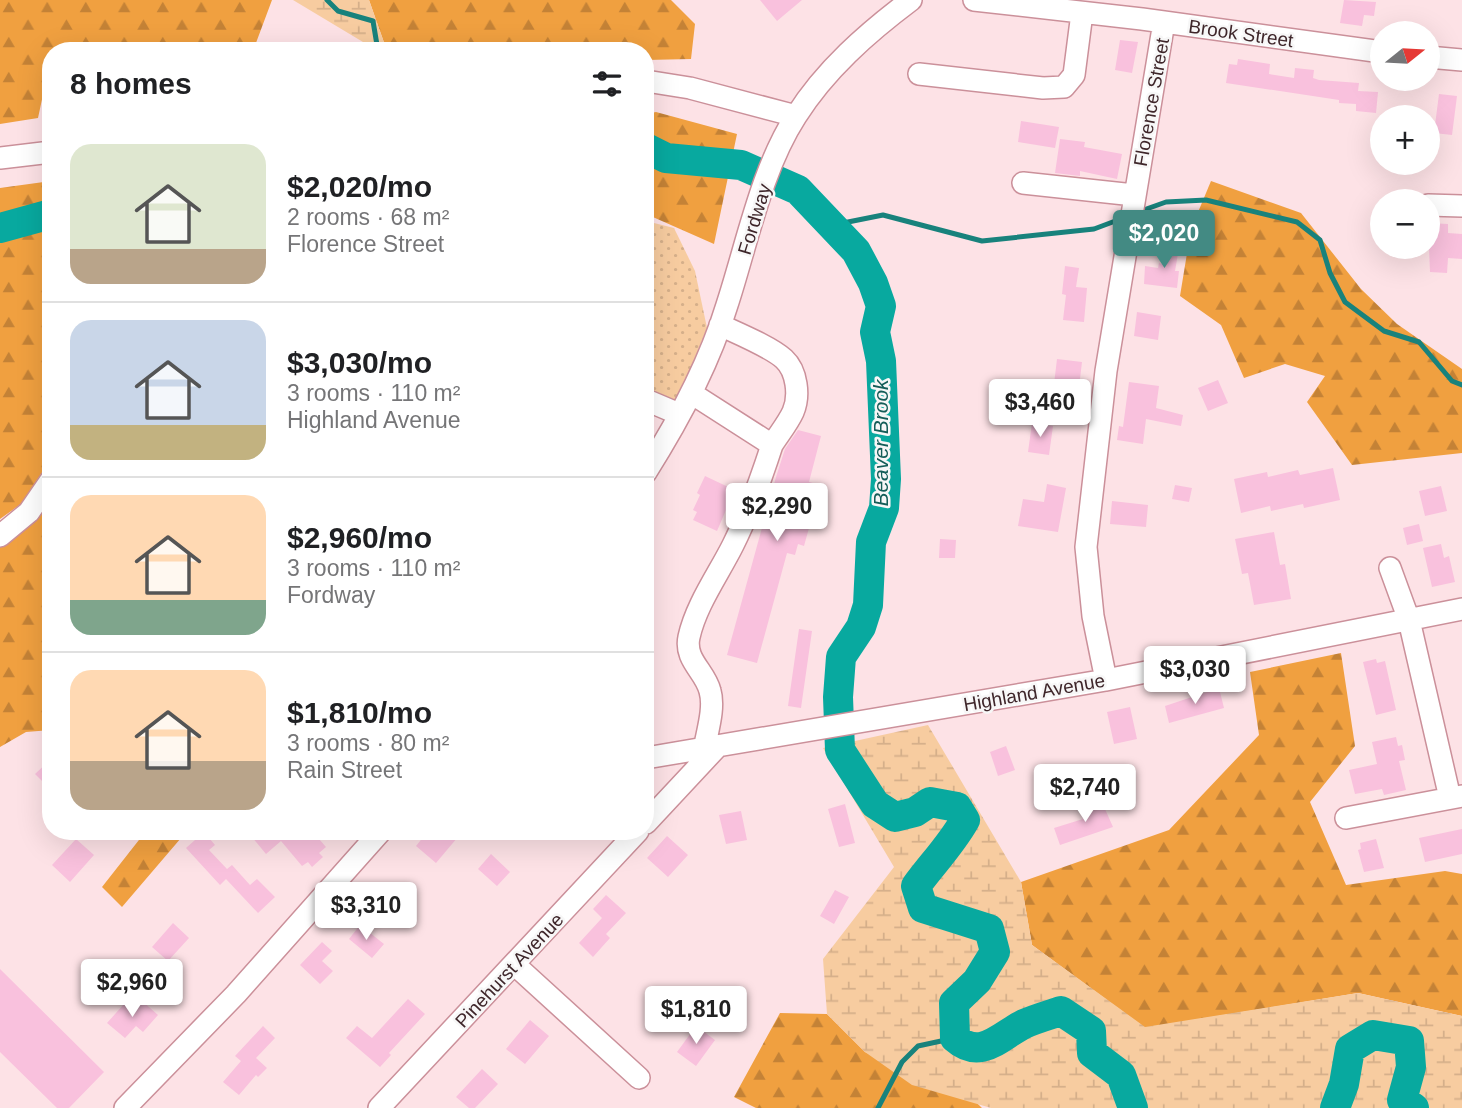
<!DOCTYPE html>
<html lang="en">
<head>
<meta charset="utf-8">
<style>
  :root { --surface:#fff; --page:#f6f6f6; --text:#202124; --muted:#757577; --line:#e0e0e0; --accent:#438a83 }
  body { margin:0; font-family:Helvetica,sans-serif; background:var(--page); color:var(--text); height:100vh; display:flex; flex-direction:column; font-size:26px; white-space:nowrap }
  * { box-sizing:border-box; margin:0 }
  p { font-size:23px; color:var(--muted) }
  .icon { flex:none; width:38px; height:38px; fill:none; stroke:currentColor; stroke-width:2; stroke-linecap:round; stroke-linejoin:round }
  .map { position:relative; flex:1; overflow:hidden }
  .side { position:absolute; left:42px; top:42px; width:612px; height:798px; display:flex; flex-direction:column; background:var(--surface); border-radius:28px; box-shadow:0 7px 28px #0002 }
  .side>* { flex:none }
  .needle { width:46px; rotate:72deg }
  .controls { position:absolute; left:1370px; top:21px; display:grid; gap:14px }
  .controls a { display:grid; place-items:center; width:70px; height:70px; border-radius:50%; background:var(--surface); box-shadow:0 7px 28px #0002; font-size:35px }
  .price { position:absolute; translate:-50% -60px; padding:0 16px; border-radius:7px; background:#fff; color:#222; font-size:23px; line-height:46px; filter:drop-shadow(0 2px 4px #0008) }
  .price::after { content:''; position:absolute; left:50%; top:42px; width:21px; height:16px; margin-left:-10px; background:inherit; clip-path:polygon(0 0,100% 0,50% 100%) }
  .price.on { background:var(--accent); color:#fff }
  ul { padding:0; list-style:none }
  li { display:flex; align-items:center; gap:21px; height:175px; padding:0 28px }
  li+li { border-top:2px solid var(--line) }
  li span { display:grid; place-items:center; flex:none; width:196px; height:140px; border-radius:21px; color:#555 }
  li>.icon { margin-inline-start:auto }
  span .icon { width:84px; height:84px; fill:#fffc; stroke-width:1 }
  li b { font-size:30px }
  h2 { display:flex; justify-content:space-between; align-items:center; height:84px; padding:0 28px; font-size:30px }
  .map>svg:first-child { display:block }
</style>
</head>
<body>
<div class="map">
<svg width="1462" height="1108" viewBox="0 0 1462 1108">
  <defs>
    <pattern id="forest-firs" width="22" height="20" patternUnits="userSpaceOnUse" patternTransform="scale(1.75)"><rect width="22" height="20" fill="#f0a040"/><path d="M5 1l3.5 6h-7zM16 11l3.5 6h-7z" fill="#c48236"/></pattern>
    <pattern id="wetland-marsh" width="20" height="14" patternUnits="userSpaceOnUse" patternTransform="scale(1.75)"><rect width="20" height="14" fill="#f7cca0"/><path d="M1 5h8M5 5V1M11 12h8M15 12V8" fill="none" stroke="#d5af8a"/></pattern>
    <pattern id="park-dots" width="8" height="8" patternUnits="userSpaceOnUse" patternTransform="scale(1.75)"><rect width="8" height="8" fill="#f7cca0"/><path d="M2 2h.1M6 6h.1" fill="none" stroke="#d5af8a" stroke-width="1.8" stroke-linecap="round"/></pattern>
  </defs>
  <rect width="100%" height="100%" fill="#fde2e6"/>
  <path fill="url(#forest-firs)" d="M 0,0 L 272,0 L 253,51 L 51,51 L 51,75 L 47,76 L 38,118 L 0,124 Z
    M 369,0 L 671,0 L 695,24 L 691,59 L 646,60 L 646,51 L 387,51 Z
    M 656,112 L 737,134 L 714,244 L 646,214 L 646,114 Z
    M 51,181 L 51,459 L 21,504 L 0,519 L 0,188 Z
    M 1211,181 L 1301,213 L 1361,289 L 1397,324 L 1462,369 L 1462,453 L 1352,465 L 1307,402 L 1325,376 L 1285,364 L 1244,378 L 1221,325 L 1180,296 L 1191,229 Z
    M 51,492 L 51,730 L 26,732 L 0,747 L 0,541 Z
    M 1341,653 L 1355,746 L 1310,802 L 1346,885 L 1445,871 L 1462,874 L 1462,1016 L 1358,993 L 1145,1028 L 1032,945 L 1021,882 L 1169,830 L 1259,735 L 1250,672 Z
    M 146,831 L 187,831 L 122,907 L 102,887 Z
    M 780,1013 L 827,1014 L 865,1052 L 977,1103 L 982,1108 L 756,1108 L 734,1097 Z"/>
  <path fill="url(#wetland-marsh)" d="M 293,0 L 369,0 L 387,51 L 378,51 Z
    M 928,725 L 1021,882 L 1032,945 L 1145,1027 L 1358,993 L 1462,1016 L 1462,1108 L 991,1108 L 912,1085 L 865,1052 L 827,1014 L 823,959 L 894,867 L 823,748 Z"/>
  <path fill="url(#park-dots)" d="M 646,221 L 674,228 L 695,271 L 707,328 L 676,404 L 646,394 Z"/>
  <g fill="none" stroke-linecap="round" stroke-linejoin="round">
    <path stroke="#18827c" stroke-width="5" d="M 327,0 L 338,11 L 373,21 L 378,51
      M 1138,212 L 1166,202 L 1206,200 L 1297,222 L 1320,240 L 1330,273 L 1345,302 L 1384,331 L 1419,342 L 1452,381 L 1462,385
      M 833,225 L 883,215 L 982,241 L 1094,229 L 1126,217
      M 878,1108 L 902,1062 L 918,1046 L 955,1038"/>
    <path stroke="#08a99f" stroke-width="30" d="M 646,148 L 666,158 L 741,165 L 798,190 L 856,251 L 873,283 L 881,306 L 875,332 L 881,361 L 886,479 L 884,508 L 871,542 L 868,605 L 861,627 L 841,657 L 838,697 L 840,750 L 875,804 L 895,817 L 915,812 L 930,802 L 957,807 L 965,820 C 951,845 932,864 916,886 L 923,908 L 989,929 L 995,952 L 977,981 L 954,1003 L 955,1038 C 981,1061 1000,1036 1024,1024 C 1035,1019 1049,1015 1061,1011 L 1091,1031 L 1092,1053 L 1121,1075 L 1133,1108
      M 0,228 L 51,214
      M 1335,1108 L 1344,1084 L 1350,1049 L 1373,1035 L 1409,1041 L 1411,1067 L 1402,1100 L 1414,1108"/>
  </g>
  <path fill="#f9c1dd" d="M 760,0 L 802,0 L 777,21 Z
    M 1344,0 L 1376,2 L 1374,16 L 1364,15 L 1362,26 L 1340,23 Z
    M 1120,40 L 1138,42 L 1132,73 L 1115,70 Z
    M 1238,59 L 1270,64 L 1269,74 L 1294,78 L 1295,68 L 1314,70 L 1313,78 L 1319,80 L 1359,83 L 1358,91 L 1378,92 L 1376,113 L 1356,111 L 1356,104 L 1339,103 L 1339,100 L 1226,83 L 1229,64 L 1237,65 Z
    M 1439,94 L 1457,96 L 1452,135 L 1434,133 Z
    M 1021,121 L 1059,127 L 1055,148 L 1018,142 Z
    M 1060,139 L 1085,142 L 1084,147 L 1122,154 L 1117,179 L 1080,171 L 1080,176 L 1055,173 Z
    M 1428,223 L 1448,224 L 1448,233 L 1462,234 L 1462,259 L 1448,258 L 1447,273 L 1430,272 Z
    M 1166,245 L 1179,248 L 1175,271 L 1179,271 L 1177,288 L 1144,284 L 1145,266 L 1158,268 L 1159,263 L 1162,264 Z
    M 1065,266 L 1079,268 L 1076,287 L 1087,288 L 1084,322 L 1063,320 L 1066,295 L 1062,294 Z
    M 1137,312 L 1161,316 L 1158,340 L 1134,336 Z
    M 1057,359 L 1082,362 L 1079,387 L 1054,384 Z
    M 1218,380 L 1228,403 L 1208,411 L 1198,388 Z
    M 1129,382 L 1159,386 L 1156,408 L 1183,415 L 1181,426 L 1146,419 L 1143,444 L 1117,440 L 1119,426 L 1123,427 Z
    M 1032,423 L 1053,426 L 1049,455 L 1028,452 Z
    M 798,430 L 821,436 L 809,482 L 821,485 L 804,546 L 798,544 L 795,555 L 787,553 L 757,663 L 727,655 L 776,477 L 785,449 Z
    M 1333,468 L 1340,500 L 1304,508 L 1303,504 L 1271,511 L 1270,506 L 1241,513 L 1234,479 L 1267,472 L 1268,477 L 1298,470 L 1300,475 Z
    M 705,476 L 741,493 L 736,506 L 729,503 L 717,531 L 693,520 L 697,512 L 693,510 L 700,495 L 697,493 Z
    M 1047,484 L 1066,488 L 1058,532 L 1018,526 L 1023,499 L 1044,502 Z
    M 1175,485 L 1192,488 L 1189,502 L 1172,499 Z
    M 1441,486 L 1447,511 L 1425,516 L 1419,491 Z
    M 1112,501 L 1148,505 L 1146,527 L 1110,524 Z
    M 1419,524 L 1423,541 L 1407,545 L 1403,528 Z
    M 1274,532 L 1280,565 L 1285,564 L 1291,599 L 1254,605 L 1248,573 L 1242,574 L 1235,539 Z
    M 940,539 L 956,540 L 955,558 L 939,558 Z
    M 1441,544 L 1444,558 L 1449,556 L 1455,582 L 1432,587 L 1423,548 Z
    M 799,629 L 812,631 L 801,708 L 788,706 Z
    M 1376,659 L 1377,663 L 1385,661 L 1396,710 L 1376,715 L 1363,662 Z
    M 1219,688 L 1224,708 L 1169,723 L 1165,706 Z
    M 1130,707 L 1137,739 L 1114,744 L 1107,712 Z
    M 1396,737 L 1398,746 L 1402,745 L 1405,760 L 1399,761 L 1406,790 L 1384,795 L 1382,789 L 1355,794 L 1349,770 L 1377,764 L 1372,742 Z
    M 1006,746 L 1015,770 L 998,776 L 990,752 Z
    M 51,759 L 51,790 L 35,774 Z
    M 1101,800 L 1113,827 L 1060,845 L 1054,828 L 1083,819 L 1079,810 Z
    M 845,804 L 855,843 L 839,847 L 828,809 Z
    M 741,811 L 747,840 L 726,844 L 719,815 Z
    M 1462,829 L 1462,854 L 1425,862 L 1419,838 Z
    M 247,831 L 298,831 L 303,837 L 312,831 L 326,847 L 319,853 L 323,857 L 312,867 L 308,862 L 302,866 L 281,841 L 266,854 Z
    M 428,831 L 463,831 L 436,863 L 416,846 Z
    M 204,832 L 215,845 L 209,850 L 227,869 L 232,865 L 250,885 L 257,879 L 275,897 L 258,913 L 226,879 L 220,885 L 186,848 Z
    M 667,836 L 688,855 L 668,877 L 647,858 Z
    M 76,839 L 94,855 L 70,882 L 52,865 Z
    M 1376,839 L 1384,868 L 1364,872 L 1358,850 L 1361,849 L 1360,843 Z
    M 491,854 L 510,872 L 497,886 L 478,869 Z
    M 835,890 L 849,897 L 834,924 L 820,916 Z
    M 606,895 L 626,913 L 606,934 L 610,938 L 593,957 L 579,943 L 602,918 L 593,909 Z
    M 173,923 L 189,938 L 168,961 L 152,947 Z
    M 360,925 L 384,944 L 372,958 L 349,939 Z
    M 322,942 L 332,951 L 322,961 L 333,971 L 320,984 L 300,965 Z
    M 0,969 L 104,1072 L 69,1108 L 57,1108 L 0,1052 Z
    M 408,999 L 425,1014 L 389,1053 L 391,1055 L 380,1067 L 346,1038 L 357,1026 L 372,1038 Z
    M 141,1000 L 158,1015 L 143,1032 L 136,1026 L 125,1038 L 107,1023 L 124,1004 L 132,1011 Z
    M 530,1020 L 549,1036 L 525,1064 L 506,1049 Z
    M 263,1026 L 275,1038 L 256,1058 L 267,1068 L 258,1077 L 256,1075 L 239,1095 L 223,1082 L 241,1061 L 235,1056 Z
    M 696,1026 L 715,1040 L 696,1066 L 677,1052 Z
    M 482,1069 L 498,1084 L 475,1108 L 469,1108 L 456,1097 Z"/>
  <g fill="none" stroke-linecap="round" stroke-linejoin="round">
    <defs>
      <path id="minor" d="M 974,0 L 1142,19 L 1382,52
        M 1428,57 L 1462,60
        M 919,74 L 1043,88 L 1064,87 L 1074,75 L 1082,13
        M 646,81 L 690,88 L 796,116
        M 0,158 L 51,152
        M 1023,183 L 1134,195
        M 1428,205 L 1462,206
        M 720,325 C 737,333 771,347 784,359 C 797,371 800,396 793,412 C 788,423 779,434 772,445
        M 691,393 L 772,445 C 761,479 749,513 733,545 C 718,575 696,605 689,637 C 684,660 705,671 710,691 C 715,708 707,732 704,750
        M 646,400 L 679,414
        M 646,472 C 679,420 709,364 727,305 C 747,244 761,170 796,116 C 825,70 867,33 911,0
        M 0,536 L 29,512 L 51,480
        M 1390,568 L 1409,620 L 1450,798
        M 1106,680 L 1093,616 L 1086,547 L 1106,371 L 1164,22
        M 646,758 L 1106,680 L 1462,609
        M 1346,818 L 1462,796
        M 646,823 L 716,748
        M 514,964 L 639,1078
        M 125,1108 L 236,994 L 381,831
        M 379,1108 L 638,831"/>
    </defs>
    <use href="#minor" stroke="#cb909a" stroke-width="24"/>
    <use href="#minor" stroke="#fff" stroke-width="21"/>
  </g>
  <g text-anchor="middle" stroke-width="5" stroke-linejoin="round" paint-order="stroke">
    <g font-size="19" fill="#3e262a" stroke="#f7f7f7">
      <text transform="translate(1241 33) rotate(8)" y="7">Brook Street</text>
      <text transform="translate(1151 102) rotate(-80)" y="7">Florence Street</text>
      <text transform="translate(754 219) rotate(-73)" y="7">Fordway</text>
      <text transform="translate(1034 692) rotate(-10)" y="7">Highland Avenue</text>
      <text transform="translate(509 970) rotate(-47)" y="7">Pinehurst Avenue</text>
    </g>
    <g font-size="21" font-style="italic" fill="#145d58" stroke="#f7f7f7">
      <text transform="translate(881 443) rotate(-90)" y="7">Beaver Brook</text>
    </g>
  </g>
</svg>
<div class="controls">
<a><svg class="needle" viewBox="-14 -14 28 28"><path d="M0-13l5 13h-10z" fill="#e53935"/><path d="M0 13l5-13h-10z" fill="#757577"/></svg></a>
<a>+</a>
<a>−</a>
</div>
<b class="price on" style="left:1164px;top:270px">$2,020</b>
<b class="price" style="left:1040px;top:439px">$3,460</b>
<b class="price" style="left:777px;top:543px">$2,290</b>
<b class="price" style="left:1195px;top:706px">$3,030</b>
<b class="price" style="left:1085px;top:824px">$2,740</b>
<b class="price" style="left:366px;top:942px">$3,310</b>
<b class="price" style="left:132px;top:1019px">$2,960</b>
<b class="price" style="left:696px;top:1046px">$1,810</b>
<section class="side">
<h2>8 homes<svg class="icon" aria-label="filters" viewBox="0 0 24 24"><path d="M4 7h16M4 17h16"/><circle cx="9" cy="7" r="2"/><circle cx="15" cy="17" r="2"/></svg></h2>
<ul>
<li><span style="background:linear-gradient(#dfe7d0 75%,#b9a48a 0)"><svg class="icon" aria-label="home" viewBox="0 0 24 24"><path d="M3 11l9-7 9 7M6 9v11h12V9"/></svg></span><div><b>$2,020/mo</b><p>2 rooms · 68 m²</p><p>Florence Street</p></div></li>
<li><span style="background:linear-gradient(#c9d6e8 75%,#c2b280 0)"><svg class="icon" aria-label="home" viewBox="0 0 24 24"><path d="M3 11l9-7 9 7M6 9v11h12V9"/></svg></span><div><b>$3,030/mo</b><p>3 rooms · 110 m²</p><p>Highland Avenue</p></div></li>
<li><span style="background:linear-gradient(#ffd9b3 75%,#7fa58c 0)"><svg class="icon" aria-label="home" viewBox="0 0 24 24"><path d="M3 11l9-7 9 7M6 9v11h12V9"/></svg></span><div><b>$2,960/mo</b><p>3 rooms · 110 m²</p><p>Fordway</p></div></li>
<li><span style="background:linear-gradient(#ffd9b3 65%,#b9a48a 0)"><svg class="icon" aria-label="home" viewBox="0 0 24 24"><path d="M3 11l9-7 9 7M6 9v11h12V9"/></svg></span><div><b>$1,810/mo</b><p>3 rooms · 80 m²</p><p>Rain Street</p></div></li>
</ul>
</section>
</div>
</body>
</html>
